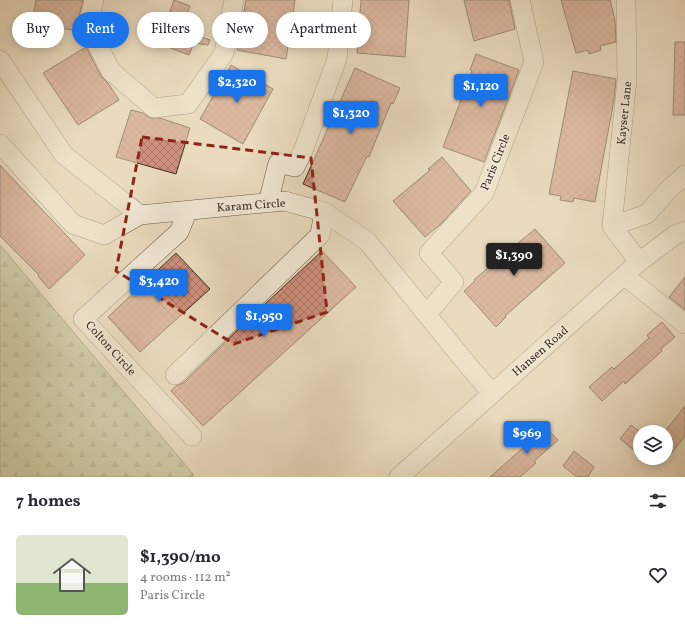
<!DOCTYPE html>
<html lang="en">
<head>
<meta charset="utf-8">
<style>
  :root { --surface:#fff; --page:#f2f2f3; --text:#2b2b33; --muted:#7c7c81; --line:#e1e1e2; --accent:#1a73e8 }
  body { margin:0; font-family:Vollkorn,serif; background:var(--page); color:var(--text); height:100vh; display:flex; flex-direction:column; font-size:15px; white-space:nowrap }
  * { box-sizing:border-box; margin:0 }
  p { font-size:13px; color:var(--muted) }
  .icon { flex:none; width:22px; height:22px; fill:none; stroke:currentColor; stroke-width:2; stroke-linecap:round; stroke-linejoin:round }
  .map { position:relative; height:477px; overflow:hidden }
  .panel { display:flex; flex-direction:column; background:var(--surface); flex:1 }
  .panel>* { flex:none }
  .top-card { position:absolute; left:12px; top:12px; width:400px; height:36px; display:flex; gap:8px }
  .buttons { position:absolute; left:633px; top:425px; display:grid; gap:8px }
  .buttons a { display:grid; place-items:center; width:40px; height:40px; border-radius:50%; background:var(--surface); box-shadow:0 2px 10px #0003; font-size:20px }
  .price { position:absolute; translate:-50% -34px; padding:0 9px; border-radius:4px; background:var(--accent); color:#fff; font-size:13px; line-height:26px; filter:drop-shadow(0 1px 2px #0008) }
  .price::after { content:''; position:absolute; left:50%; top:24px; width:12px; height:9px; margin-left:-6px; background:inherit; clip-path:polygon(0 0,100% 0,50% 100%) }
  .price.on { background:#222; color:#fff }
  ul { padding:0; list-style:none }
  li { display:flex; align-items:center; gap:12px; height:100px; padding:0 16px }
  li+li { border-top:1px solid var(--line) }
  li span { display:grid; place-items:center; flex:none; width:112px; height:80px; border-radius:6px; color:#555 }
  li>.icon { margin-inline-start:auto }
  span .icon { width:48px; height:48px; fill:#fffc; stroke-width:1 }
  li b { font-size:17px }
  h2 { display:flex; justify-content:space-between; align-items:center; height:48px; padding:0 16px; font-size:17px }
  .chip { padding:0 14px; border-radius:18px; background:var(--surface); box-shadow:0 2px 10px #0003; font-size:14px; line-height:36px }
  .chip.on { background:var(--accent); color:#fff }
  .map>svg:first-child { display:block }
</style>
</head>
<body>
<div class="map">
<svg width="685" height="477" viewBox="0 0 685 477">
  <defs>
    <pattern id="forest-firs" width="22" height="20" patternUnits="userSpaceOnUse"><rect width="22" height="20" fill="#b6c092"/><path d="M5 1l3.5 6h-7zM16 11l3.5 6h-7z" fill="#959c77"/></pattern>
    <pattern id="building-cross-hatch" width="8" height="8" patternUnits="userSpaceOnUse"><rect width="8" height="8" fill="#cf907d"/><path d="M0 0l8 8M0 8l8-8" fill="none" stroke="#a97666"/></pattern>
  </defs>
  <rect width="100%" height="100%" fill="#eadbbe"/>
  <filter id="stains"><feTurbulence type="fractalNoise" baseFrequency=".005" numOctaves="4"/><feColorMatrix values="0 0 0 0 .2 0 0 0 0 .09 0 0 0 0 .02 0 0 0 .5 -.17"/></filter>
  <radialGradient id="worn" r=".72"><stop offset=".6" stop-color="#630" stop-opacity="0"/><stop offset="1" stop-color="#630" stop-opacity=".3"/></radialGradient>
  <path fill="url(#forest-firs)" stroke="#79785c" d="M 0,245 L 193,474 L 193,477 L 0,477 Z"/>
  <path fill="url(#building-cross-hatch)" stroke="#3c2f25" d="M 36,0 L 83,0 L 77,25 L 78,31 L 32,23 Z
    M 174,0 L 190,6 L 181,30 L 210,40 L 208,45 L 194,43 L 189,55 L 168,47 L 171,40 L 149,32 L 157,12 L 168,17 Z
    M 246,0 L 295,0 L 286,59 L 237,50 Z
    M 361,0 L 409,0 L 405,57 L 357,53 Z
    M 464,0 L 509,0 L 515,29 L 474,41 Z
    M 561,0 L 610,0 L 615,20 L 616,42 L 600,46 L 601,50 L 589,54 L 588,50 L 576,53 Z
    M 675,42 L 685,42 L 685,115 L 673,115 Z
    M 86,47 L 101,76 L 108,83 L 119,100 L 78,125 L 43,73 Z
    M 476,54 L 519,70 L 484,162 L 443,147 L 472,71 L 470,70 Z
    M 231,65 L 273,89 L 243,144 L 200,119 Z
    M 355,68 L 400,88 L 393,104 L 391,103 L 369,157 L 367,156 L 345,202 L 303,184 Z
    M 573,71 L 616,79 L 614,100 L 595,202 L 574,198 L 573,202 L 560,200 L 561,196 L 549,194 Z
    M 131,110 L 143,113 L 150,118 L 160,118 L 190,128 L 176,174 L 116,157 Z
    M 442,157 L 471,191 L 441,224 L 425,237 L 393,201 L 430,170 L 428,169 Z
    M 0,165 L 85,255 L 49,289 L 38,276 L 39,275 L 0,236 Z
    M 535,229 L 565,263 L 505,316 L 506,317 L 496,327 L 464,291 L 475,281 L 474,280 L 499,258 L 499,259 Z
    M 322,251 L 356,287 L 203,426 L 171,391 L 176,386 L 183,383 L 249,319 Z
    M 176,253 L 210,289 L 140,352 L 108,317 Z
    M 685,277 L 685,310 L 669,297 Z
    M 662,322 L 675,337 L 661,349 L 662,351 L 625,384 L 624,381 L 602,401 L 589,387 L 612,367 L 614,369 L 649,338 L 647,335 Z
    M 685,406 L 685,436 L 666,460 L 666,430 Z
    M 631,425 L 640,432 L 640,455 L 620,439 Z
    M 545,427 L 558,440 L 534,461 L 536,463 L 520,477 L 490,477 L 523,448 L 522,447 Z
    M 574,451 L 594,467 L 588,477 L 577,477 L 563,466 Z"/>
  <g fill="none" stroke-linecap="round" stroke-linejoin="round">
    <defs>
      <path id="minor" d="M 94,0 L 88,27 L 111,71 L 154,108 L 188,104 L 224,53 L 234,0
        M 0,60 L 64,155 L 140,215 L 285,201 L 324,212 L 367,241 L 471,369 L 492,393
        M 0,144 L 73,224 L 104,235 L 140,215
        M 268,203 L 278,163 L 295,167 L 303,151 L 337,59 L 343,0
        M 188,210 L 179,232 L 83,319 L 192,436
        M 612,226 L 627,80 L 626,0
        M 639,262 L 612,226 L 647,214 L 668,190 L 685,175
        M 625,276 L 685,324
        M 427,314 L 454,282 L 429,253 L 484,193 L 534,62 L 520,0
        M 175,375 L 320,235 L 324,212
        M 399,477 L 639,262 L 675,235 L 685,231"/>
    </defs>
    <use href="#minor" stroke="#685a4b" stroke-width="20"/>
    <use href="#minor" stroke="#f1e8d5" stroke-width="19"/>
  </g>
  <path d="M0 0H685V477H0ZM 142,137 L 311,158 L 327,312 L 234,344 L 116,271 Z" fill="#eadbbe" fill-opacity=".55" fill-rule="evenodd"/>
  <path fill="none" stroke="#8f2418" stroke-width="3" stroke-dasharray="8 5" stroke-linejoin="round" d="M 142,137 L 311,158 L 327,312 L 234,344 L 116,271 Z"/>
  <g text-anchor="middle" stroke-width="3" stroke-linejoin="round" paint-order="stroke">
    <g font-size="12" fill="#3c2f25" stroke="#f1e8d5">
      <text transform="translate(624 113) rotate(-84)" y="4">Kayser Lane</text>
      <text transform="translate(495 162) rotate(-68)" y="4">Paris Circle</text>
      <text transform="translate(251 205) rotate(-4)" y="4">Karam Circle</text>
      <text transform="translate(111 348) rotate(48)" y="4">Colton Circle</text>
      <text transform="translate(540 351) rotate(-41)" y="4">Hansen Road</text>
    </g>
  </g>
  <rect width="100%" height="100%" filter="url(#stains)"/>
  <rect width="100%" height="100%" fill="url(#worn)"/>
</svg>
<div class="buttons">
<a><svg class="icon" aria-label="layers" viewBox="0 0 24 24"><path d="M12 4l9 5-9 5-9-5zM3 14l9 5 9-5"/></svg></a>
</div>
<b class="price" style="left:237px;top:104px">$2,320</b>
<b class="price" style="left:481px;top:108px">$1,120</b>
<b class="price" style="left:351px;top:135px">$1,320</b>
<b class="price on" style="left:514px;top:277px">$1,390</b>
<b class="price" style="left:159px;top:303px">$3,420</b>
<b class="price" style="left:264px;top:338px">$1,950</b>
<b class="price" style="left:527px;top:455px">$969</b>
<div class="top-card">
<a class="chip">Buy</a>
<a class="chip on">Rent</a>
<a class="chip">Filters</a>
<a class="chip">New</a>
<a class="chip">Apartment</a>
</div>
</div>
<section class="panel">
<h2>7 homes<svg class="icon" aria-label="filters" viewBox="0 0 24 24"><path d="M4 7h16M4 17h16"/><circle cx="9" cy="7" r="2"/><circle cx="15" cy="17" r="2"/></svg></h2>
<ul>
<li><span style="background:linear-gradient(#dfe7d0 60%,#8fb573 0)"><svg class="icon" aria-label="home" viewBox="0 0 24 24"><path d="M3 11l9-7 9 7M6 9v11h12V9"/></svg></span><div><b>$1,390/mo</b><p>4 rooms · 112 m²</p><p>Paris Circle</p></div><svg class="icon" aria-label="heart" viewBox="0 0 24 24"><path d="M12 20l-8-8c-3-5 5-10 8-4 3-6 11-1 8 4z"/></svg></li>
</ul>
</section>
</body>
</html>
